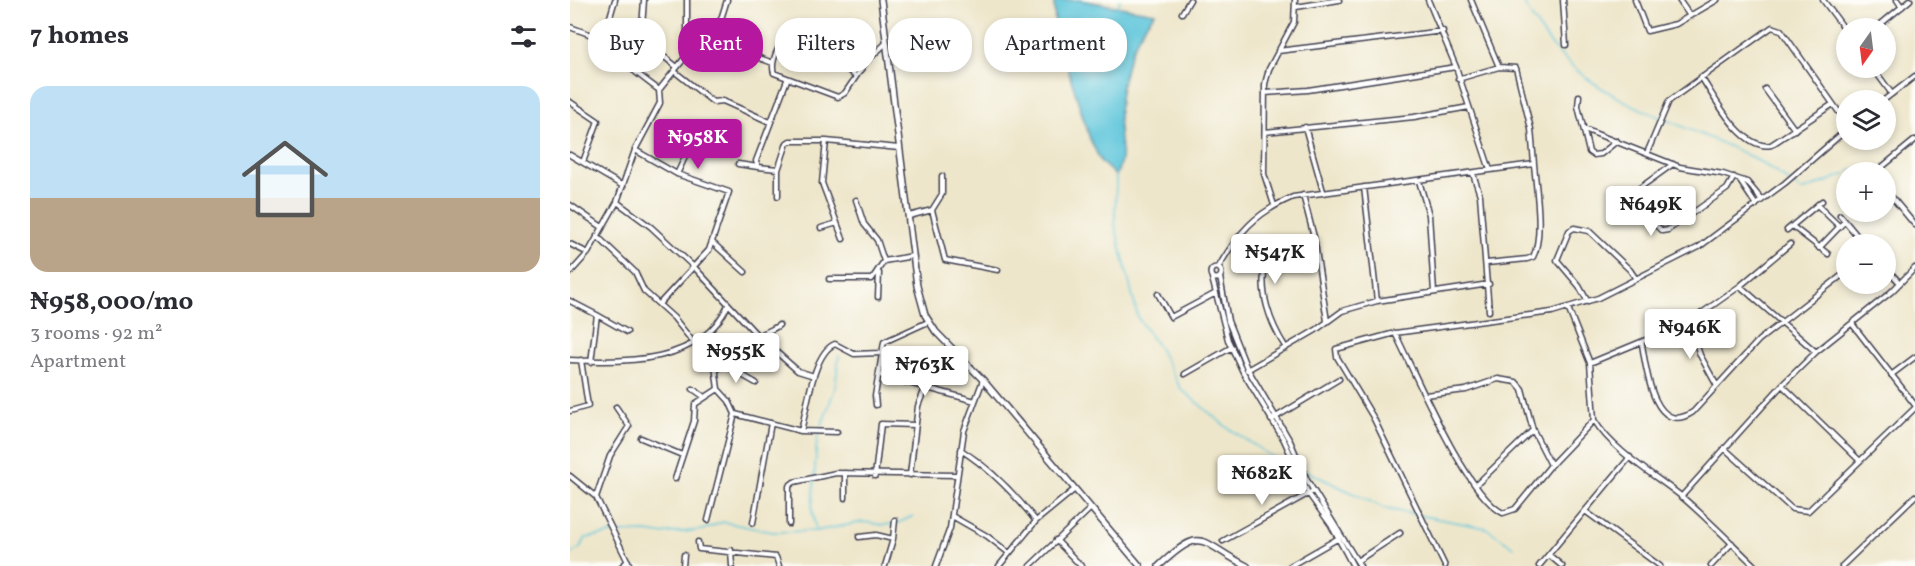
<!DOCTYPE html>
<html lang="en">
<head>
<meta charset="utf-8">
<style>
  :root { --surface:#fff; --page:#f2f2f3; --text:#2b2b33; --muted:#7c7c81; --accent:#b5179e }
  body { margin:0; font-family:Vollkorn,serif; background:var(--page); color:var(--text); height:100vh; display:flex; flex-direction:column; font-size:22px; white-space:nowrap }
  * { box-sizing:border-box; margin:0 }
  p { font-size:20px; color:var(--muted) }
  .icon { flex:none; width:33px; height:33px; fill:none; stroke:currentColor; stroke-width:2; stroke-linecap:round; stroke-linejoin:round }
  .map { position:relative; flex:1; overflow:hidden }
  .drawer { display:flex; flex-direction:column; background:var(--surface); width:570px }
  .drawer>* { flex:none }
  .hud { position:absolute; left:18px; top:18px; width:570px; height:54px; display:flex; gap:12px }
  .needle { width:39px; rotate:194deg }
  .buttons { position:absolute; left:1266px; top:18px; display:grid; gap:12px }
  .buttons a { display:grid; place-items:center; width:60px; height:60px; border-radius:50%; background:var(--surface); box-shadow:0 3px 9px #0003; font-size:30px }
  .price { position:absolute; translate:-50% -51px; padding:0 14px; border-radius:6px; background:#fff; color:#222; font-size:20px; line-height:39px; filter:drop-shadow(0 2px 3px #0008) }
  .price::after { content:''; position:absolute; left:50%; top:36px; width:18px; height:14px; margin-left:-9px; background:inherit; clip-path:polygon(0 0,100% 0,50% 100%) }
  .price.active { background:var(--accent); color:#fff }
  ul { padding:0; list-style:none }
  li { display:grid; align-content:center; gap:12px; height:318px; padding:0 30px }
  li span { display:grid; place-items:center; height:186px; border-radius:18px; color:#555 }
  li>.icon { margin-inline-start:auto }
  span .icon { width:108px; height:108px; fill:#fffc; stroke-width:1 }
  li b { font-size:26px }
  h2 { display:flex; justify-content:space-between; align-items:center; height:72px; padding:0 30px; font-size:26px }
  .tag { padding:0 21px; border-radius:24px; background:var(--surface); box-shadow:0 3px 9px #0003; font-size:21px; line-height:54px }
  .tag.active { background:var(--accent); color:#fff }
  main { display:flex; flex:1; min-height:0 }
  .map>svg:first-child { display:block }
</style>
</head>
<body>
<main>
<section class="drawer">
<h2>7 homes<svg class="icon" aria-label="filters" viewBox="0 0 24 24"><path d="M4 7h16M4 17h16"/><circle cx="9" cy="7" r="2"/><circle cx="15" cy="17" r="2"/></svg></h2>
<ul>
<li><span style="background:linear-gradient(#bfe0f5 60%,#b9a48a 0)"><svg class="icon" aria-label="home" viewBox="0 0 24 24"><path d="M3 11l9-7 9 7M6 9v11h12V9"/></svg></span><div><b>₦958,000/mo</b><p>3 rooms · 92 m²</p><p>Apartment</p></div></li>
</ul>
</section>
<div class="map">
<svg width="1345" height="566" viewBox="0 0 1345 566">
  <rect width="100%" height="100%" fill="#fdfcf7"/>
  <filter id="ink" filterUnits="userSpaceOnUse"><feTurbulence type="fractalNoise" baseFrequency=".0167" numOctaves="2"/><feDisplacementMap in="SourceGraphic" scale="12" xChannelSelector="R" yChannelSelector="G"/><feConvolveMatrix kernelMatrix="1 2 1 2 8 2 1 2 1" color-interpolation-filters="sRGB"/></filter>
  <filter id="wash" filterUnits="userSpaceOnUse"><feTurbulence type="fractalNoise" baseFrequency=".008" numOctaves="4" result="noise"/><feDisplacementMap in="SourceGraphic" scale="24" xChannelSelector="R" yChannelSelector="G"/><feGaussianBlur stdDeviation="1.35" result="paint"/><feColorMatrix in="noise" values="0 0 0 0 0 0 0 0 0 0 0 0 0 0 0 0 0 1.4 0 .05"/><feComposite in="paint" operator="in"/></filter>
  <g filter="url(#wash)">
    <rect width="100%" height="100%" fill="#eee6ca"/>
    <path fill="#5ec6db" stroke="#40748b" stroke-width="1.5" d="M 510,0 L 585,13 C 558,43 548,86 549,126 C 549,150 556,151 546,176 L 531,162 L 520,139 L 485,29 L 484,0 Z"/>
    <g fill="none" stroke-linecap="round" stroke-linejoin="round">
      <path stroke="#5ec6db" stroke-width="1.5" d="M 953,0 C 957,12 964,21 971,31 C 1021,104 1105,118 1179,156 C 1198,165 1215,179 1232,191 L 1276,174
        M 548,8 L 550,0
        M 1279,172 L 1283,170 L 1302,172
        M 546,174 L 545,225 L 568,318 L 589,348 L 611,389 L 655,426 L 722,470
        M 734,470 L 816,509 L 916,528 L 944,547
        M 246,531 L 242,510 L 247,439 L 265,388 L 269,356
        M 0,555 L 10,548 L 16,538 L 44,533 L 76,532 L 90,534 L 132,530 L 153,522 L 203,532 L 246,531 L 293,522 L 313,525 L 326,524 L 343,516"/>
    </g>
  </g>
  <g filter="url(#ink)">
    <g fill="none" stroke-linecap="round" stroke-linejoin="round">
      <defs>
        <path id="street" d="M 45,0 C 42,11 36,26 37,37 C 38,54 76,80 89,90
          M 117,0 L 117,53
          M 858,0 L 886,67 L 920,170
          M 993,0 L 996,45
          M 1065,0 L 1077,31 L 1106,24 L 1147,0
          M 1109,0 L 1120,16
          M 1253,0 L 1276,31
          M 1327,0 L 1332,7
          M 726,7 L 769,0
          M 612,13 L 620,0
          M 0,27 L 38,41 L 61,35 L 72,27 L 74,0
          M 1306,28 L 1340,0
          M 69,32 L 72,39 L 107,67
          M 135,38 L 203,63
          M 708,51 L 873,31
          M 1303,68 L 1322,94
          M 104,71 L 143,102 L 153,101 L 200,122
          M 285,76 L 273,66 L 218,37 C 209,43 200,62 204,73 L 268,97 L 275,93 L 296,62 L 315,44
          M 1131,77 C 1145,98 1172,151 1201,145 L 1263,104
          M 888,79 L 929,67
          M 1195,89 L 1225,130
          M 695,93 L 738,90 L 886,67
          M 1009,96 L 1008,106 L 1019,152 L 1023,155 L 1031,154 L 1047,141
          M 1314,100 L 1345,76
          M 0,102 L 28,121 L 13,162
          M 735,127 L 753,191
          M 1014,129 L 1110,167 L 1153,174 L 1177,182 L 1192,200
          M 695,132 L 844,117 L 899,107
          M 256,141 L 252,183 L 273,239
          M 65,150 L 107,174 L 159,192 L 139,250 L 90,303
          M 1077,153 L 1099,101 L 1202,27 L 1211,30 L 1273,118
          M 0,155 L 53,186
          M 168,164 L 188,167
          M 1103,164 L 1064,192 L 1059,199 L 1092,231 L 1098,230 L 1157,189 L 1164,177
          M 208,169 L 188,167 L 186,161 L 217,80
          M 1306,172 L 1345,140
          M 107,174 C 123,142 118,136 156,140
          M 903,174 L 910,195 L 919,311
          M 849,181 L 859,215 L 864,292
          M 1170,181 L 1186,205
          M 794,187 L 807,301
          M 1316,190 L 1345,225
          M 733,195 L 744,237 L 757,321
          M 208,196 L 208,170 L 217,143 L 220,141 L 256,141 L 329,148
          M 47,202 L 81,227 L 125,268 L 188,336 L 228,371 L 244,376
          M 0,205 L 32,227
          M 704,205 L 694,174 L 695,84 L 699,69 L 724,22 L 725,0
          M 1247,205 L 1269,226
          M 362,210 L 375,260 L 428,270
          M 1270,215 L 1294,244
          M 339,216 L 362,210 L 372,194 L 372,176
          M 1222,226 L 1258,254
          M 251,228 L 267,223
          M 1217,230 L 1252,201
          M 27,236 L 65,272 L 74,291 L 104,318 L 123,342
          M 143,243 L 175,272
          M 0,244 L 18,253
          M 1249,248 L 1275,221
          M 314,261 L 343,256
          M 917,263 L 957,259 L 963,257 C 974,236 966,188 964,164
          M640.5 273a5.5 5.5 0 1 1 11 0a5.5 5.5 0 1 1-11 0Z
          M 648,268 C 668,233 685,213 723,197 L 964,164 L 961,129 L 946,68 L 929,67 L 901,0
          M 1316,268 L 1330,283
          M 0,273 L 18,253 L 47,202 L 65,150 L 90,103 L 89,90 L 117,55 L 151,19 L 157,0
          M 650,277 L 658,321 L 676,366 L 720,441 L 737,480 L 790,566
          M 642,278 L 658,340 L 673,372 L 714,440 L 738,493 L 761,525 L 783,566
          M 259,279 L 302,279 L 314,261 L 307,240 L 294,224 L 286,200
          M 1170,286 L 1246,352
          M 588,294 L 601,317 L 646,293
          M 308,297 L 309,273
          M 0,301 L 27,315 L 21,362
          M 1018,302 L 1009,286 L 987,260 L 999,231 L 1004,228 L 1019,231 L 1060,270 L 1066,279
          M 998,308 L 1020,363 L 1024,420 C 1044,452 1082,473 1111,496 C 1137,518 1161,543 1185,566
          M 27,315 L 57,332
          M 1119,322 L 1130,355 L 1147,386
          M 1283,325 L 1345,405
          M 825,333 C 845,373 896,495 933,513 L 945,509 L 981,465 L 1024,420
          M 127,339 L 145,366 L 148,389 L 159,401 L 165,414 L 138,520
          M 1072,344 C 1076,369 1084,438 1123,412 L 1189,340 L 1276,272
          M 716,348 C 700,323 688,291 696,261 L 711,253 L 746,249
          M 0,360 C 55,363 132,364 158,305
          M 1020,363 L 1119,322 L 1170,286 L 1220,244
          M 158,367 L 186,383
          M 677,370 L 746,330 L 772,311 L 807,301 L 919,284
          M 146,371 L 150,366 C 169,366 176,349 188,337 C 192,333 203,330 209,325
          M 615,374 L 662,347
          M 310,375 L 405,401
          M 1321,375 L 1345,357
          M 1212,385 L 1290,461
          M 123,389 L 133,396
          M 855,395 L 896,390 L 928,379 L 946,382 L 952,389 L 963,430 L 981,465
          M 306,405 L 305,396 L 314,342 L 358,322
          M 0,411 L 18,406 L 11,360
          M 165,414 L 231,431 L 267,432
          M 701,420 L 769,379
          M 231,431 C 237,409 243,352 265,344 L 284,354 L 310,353
          M 71,438 L 112,455
          M 1154,448 L 1222,509 L 1238,511 L 1345,408
          M 391,450 C 421,469 444,493 466,521
          M 340,475 L 348,406 L 356,386
          M 0,476 L 26,497 L 60,566
          M 305,476 L 311,424 L 345,425
          M 105,479 L 124,421 L 125,404 L 148,389
          M 906,485 L 963,430
          M 26,497 L 40,456 L 59,426 L 46,407
          M 1111,497 L 1212,385 L 1246,352 L 1321,292 L 1345,268
          M 275,498 L 275,473
          M 1015,511 L 1090,566
          M 382,516 L 417,536 L 439,553
          M 183,523 L 201,423
          M 219,524 L 219,486 L 224,482 L 266,473 L 386,475
          M 289,537 L 306,535 L 323,539
          M 486,540 L 511,566
          M 653,541 L 743,491
          M 128,542 L 129,549 L 206,557 L 209,566
          M 161,550 L 162,566
          M 979,555 L 992,566
          M 787,561 L 830,533
          M 52,566 L 58,561
          M 113,566 L 114,555
          M 315,566 L 323,539 L 325,520
          M 366,566 L 380,528 L 394,431 L 413,380
          M 429,566 L 466,521 L 505,489
          M 460,566 L 521,508
          M 720,566 L 767,539
          M 875,566 L 803,417 L 767,357 L 766,349 L 825,333 L 982,312 L 1028,298 L 1129,247 L 1215,183 L 1276,130
          M 969,566 L 1060,457
          M 1141,566 L 1162,543
          M 1272,566 L 1345,496"/>
        <path id="secondary" d="M 311,0 L 347,286 L 355,315 L 366,332 L 413,380 L 570,566
          M 589,566 C 635,523 629,543 677,566"/>
      </defs>
      <use href="#street" stroke="#413f50" stroke-width="7"/>
      <use href="#secondary" stroke="#413f50" stroke-width="8"/>
      <use href="#street" stroke="#fff" stroke-width="4"/>
      <use href="#secondary" stroke="#fff" stroke-width="5"/>
    </g>
  </g>
</svg>
<div class="buttons">
<a><svg class="needle" viewBox="-14 -14 28 28"><path d="M0-13l5 13h-10z" fill="#e53935"/><path d="M0 13l5-13h-10z" fill="#7c7c81"/></svg></a>
<a><svg class="icon" aria-label="layers" viewBox="0 0 24 24"><path d="M12 4l9 5-9 5-9-5zM3 14l9 5 9-5"/></svg></a>
<a>+</a>
<a>−</a>
</div>
<b class="price active" style="left:128px;top:170px">₦958K</b>
<b class="price" style="left:1081px;top:237px">₦649K</b>
<b class="price" style="left:705px;top:285px">₦547K</b>
<b class="price" style="left:1120px;top:360px">₦946K</b>
<b class="price" style="left:166px;top:384px">₦955K</b>
<b class="price" style="left:355px;top:397px">₦763K</b>
<b class="price" style="left:692px;top:506px">₦682K</b>
<div class="hud">
<a class="tag">Buy</a>
<a class="tag active">Rent</a>
<a class="tag">Filters</a>
<a class="tag">New</a>
<a class="tag">Apartment</a>
</div>
</div>
</main>
</body>
</html>
